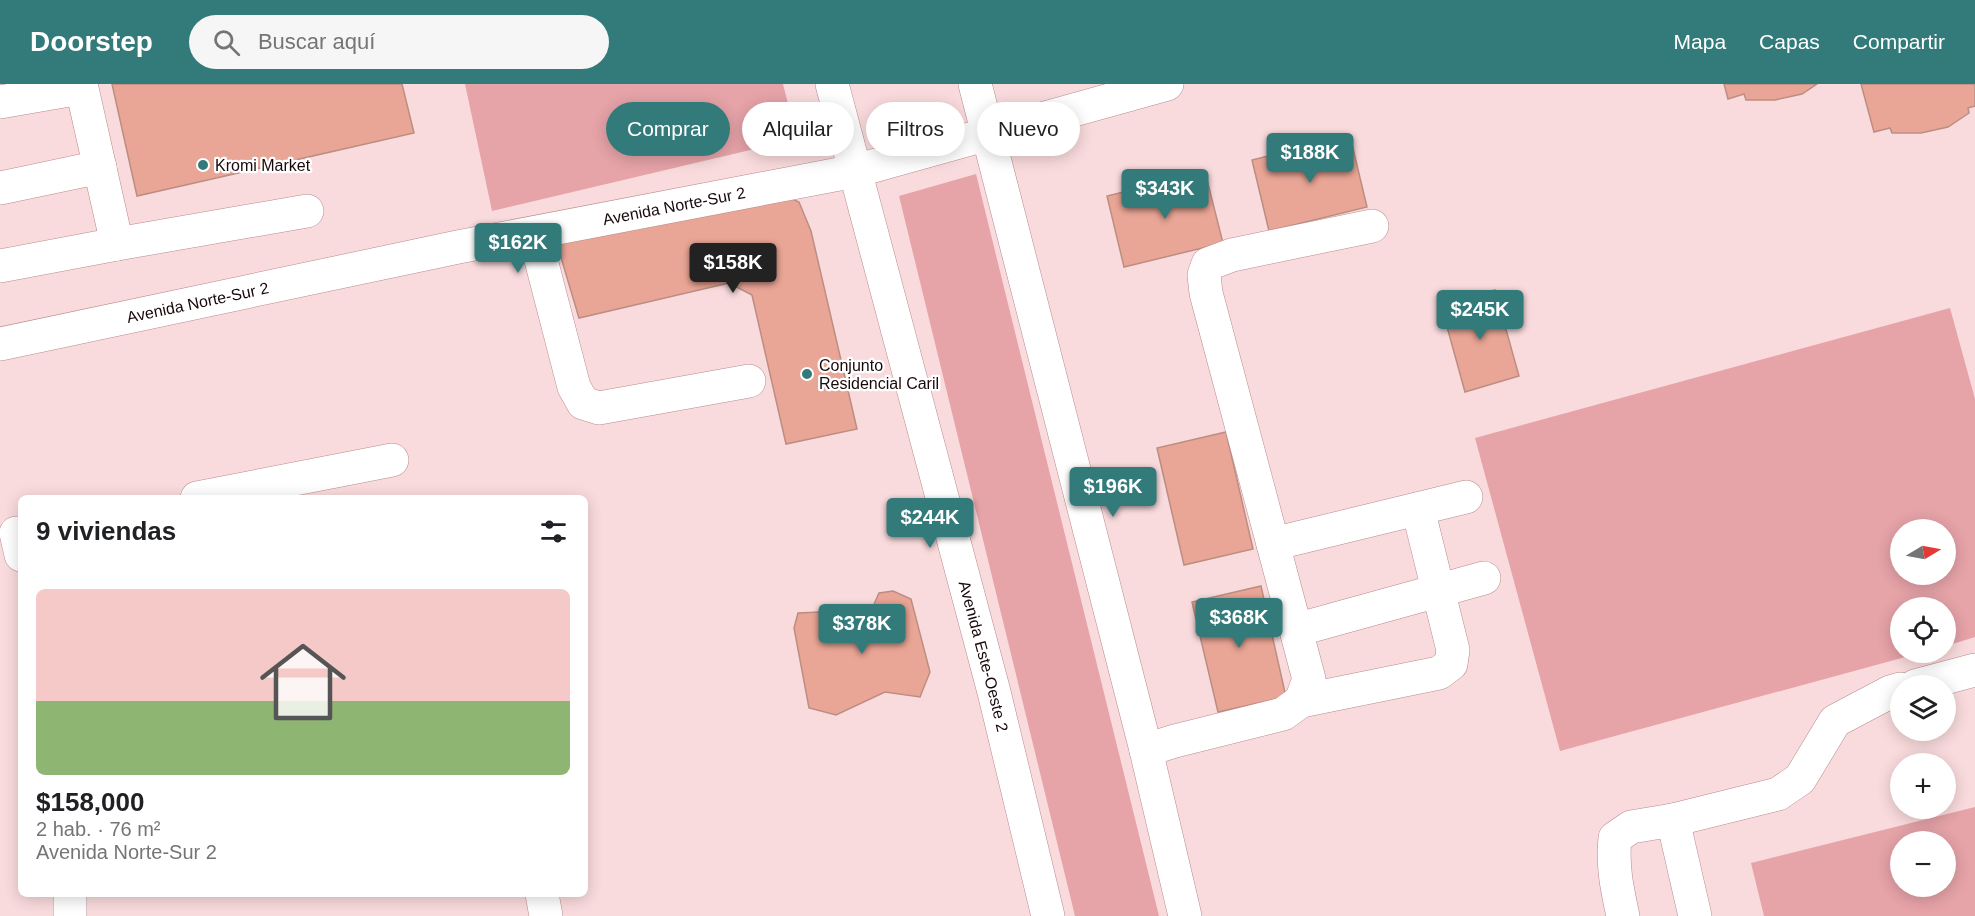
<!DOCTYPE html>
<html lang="es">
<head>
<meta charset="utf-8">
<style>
  :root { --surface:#fff; --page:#f6f6f6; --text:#202124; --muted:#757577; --accent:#327b7a }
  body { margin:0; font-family:Helvetica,sans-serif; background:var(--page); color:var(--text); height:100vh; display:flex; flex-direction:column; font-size:22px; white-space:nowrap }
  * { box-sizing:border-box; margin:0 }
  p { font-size:20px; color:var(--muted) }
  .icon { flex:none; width:33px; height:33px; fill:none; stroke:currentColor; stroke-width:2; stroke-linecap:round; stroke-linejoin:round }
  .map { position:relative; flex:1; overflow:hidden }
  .sheet { position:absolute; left:18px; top:411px; width:570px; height:402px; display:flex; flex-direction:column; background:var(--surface); border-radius:9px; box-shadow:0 3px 15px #0003 }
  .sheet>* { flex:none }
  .banner { position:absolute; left:606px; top:18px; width:570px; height:54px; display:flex; gap:12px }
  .needle { width:39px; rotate:80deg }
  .buttons { position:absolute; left:1890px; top:435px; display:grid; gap:12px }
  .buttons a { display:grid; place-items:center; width:66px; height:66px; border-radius:50%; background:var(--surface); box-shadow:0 3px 15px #0003; font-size:30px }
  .price { position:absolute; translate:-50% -51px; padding:0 14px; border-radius:6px; background:var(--accent); color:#fff; font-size:20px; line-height:39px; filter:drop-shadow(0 2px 3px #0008) }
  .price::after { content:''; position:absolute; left:50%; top:36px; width:18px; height:14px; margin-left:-9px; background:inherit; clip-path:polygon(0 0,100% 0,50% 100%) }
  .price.on { background:#222; color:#fff }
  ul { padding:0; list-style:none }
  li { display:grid; align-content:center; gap:12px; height:318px; padding:0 18px }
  li span { display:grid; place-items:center; height:186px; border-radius:9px; color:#555 }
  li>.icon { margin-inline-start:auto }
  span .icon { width:108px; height:108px; fill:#fffc; stroke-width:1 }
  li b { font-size:26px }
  h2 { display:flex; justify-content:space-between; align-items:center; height:72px; padding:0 18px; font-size:26px }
  .chip { padding:0 21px; border-radius:27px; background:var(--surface); box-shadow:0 3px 15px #0003; font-size:21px; line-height:54px }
  .chip.on { background:var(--accent); color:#fff }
  header { display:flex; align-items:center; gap:36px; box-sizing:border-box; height:84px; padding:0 30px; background:var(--accent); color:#fff }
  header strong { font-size:28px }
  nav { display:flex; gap:33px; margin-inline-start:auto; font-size:21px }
  .search { width:420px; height:54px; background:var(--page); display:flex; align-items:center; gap:15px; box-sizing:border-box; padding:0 21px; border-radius:33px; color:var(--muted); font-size:22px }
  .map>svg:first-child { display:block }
</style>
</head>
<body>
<header>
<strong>Doorstep</strong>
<div class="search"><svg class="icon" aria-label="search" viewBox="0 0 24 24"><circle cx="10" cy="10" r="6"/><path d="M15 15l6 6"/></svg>Buscar aquí</div>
<nav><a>Mapa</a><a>Capas</a><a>Compartir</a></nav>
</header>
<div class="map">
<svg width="1975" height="832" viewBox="0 0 1975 832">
  <rect width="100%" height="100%" fill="#fadbdd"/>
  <path fill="#e6a3a8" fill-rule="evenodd" d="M 465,0 L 783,0 L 797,55 L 492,127 Z
    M 976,90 L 1159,832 L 1075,832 L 899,112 Z
    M 1950,224 L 1975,315 L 1975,553 L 1946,562 L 1946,524 L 1900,524 L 1900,568 L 1920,569 L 1560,667 L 1475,354 ZM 1900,446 L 1946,446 L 1946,490 L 1900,490 Z
    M 1975,723 L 1975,832 L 1764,832 L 1751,779 ZM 1900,758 L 1946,758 L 1946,802 L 1900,802 Z"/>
  <path fill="#e9a595" stroke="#bc8e83" stroke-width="1.5" d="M 112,0 L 402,0 L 414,49 L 137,112 Z
    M 1724,0 L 1817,0 L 1802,10 L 1775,16 L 1746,16 L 1744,10 L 1728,15 Z
    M 1861,0 L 1975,0 L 1975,22 L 1968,24 L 1969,29 L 1948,43 L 1921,49 L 1892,49 L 1890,44 L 1874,48 Z
    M 1350,52 L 1367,123 L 1269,147 L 1252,76 Z
    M 1205,88 L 1223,159 L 1124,183 L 1107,112 Z
    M 781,110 L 799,118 L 811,147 L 857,345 L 786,360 L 752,211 L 729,199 L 579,234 L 557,160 Z
    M 1495,206 L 1519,292 L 1465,308 L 1441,221 Z
    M 1226,348 L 1253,465 L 1184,481 L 1157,364 Z
    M 1261,502 L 1286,613 L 1218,628 L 1192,518 Z
    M 893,507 L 911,515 L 930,588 L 920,613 L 885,608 L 836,631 L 809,624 L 794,544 L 798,529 L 820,528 L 842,539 L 871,527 L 879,509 Z"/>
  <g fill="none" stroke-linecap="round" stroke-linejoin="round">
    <defs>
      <g id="minor">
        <path d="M 81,0 L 117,160 L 307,127"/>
        <path id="s1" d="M 832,0 L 994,608 L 1048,832"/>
        <path d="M 975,0 L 1146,666 L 1185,832"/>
        <path d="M 0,18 L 81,4"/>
        <path d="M 0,104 L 100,83"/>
        <path d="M 534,149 L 574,303 L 583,319 L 599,324 L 749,297"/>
        <path d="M 0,182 L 117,160"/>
        <path id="s2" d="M 0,260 L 458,163 L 855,87 L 1167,0"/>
        <path d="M 197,414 L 392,376"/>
        <path d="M 16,449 L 21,471"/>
        <path d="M 1273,460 L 1466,413"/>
        <path d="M 1296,546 L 1484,494"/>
        <path d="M 1915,602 L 1975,586"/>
        <path d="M 1301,617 L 1439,589 L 1451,580 L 1453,566 L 1418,425"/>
        <path d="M 1146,666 L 1175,657 L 1283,630 L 1301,617 L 1309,595 L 1206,209 L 1204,191 L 1208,180 L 1232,171 L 1372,142"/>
        <path d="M 70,810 L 70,832"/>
        <path d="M 542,810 L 546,832"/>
        <path d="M 1623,832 C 1617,805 1612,781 1615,754 L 1631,743 L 1673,736"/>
        <path d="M 1695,832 L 1673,736 L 1778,710 L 1800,695 L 1835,637 L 1890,608 L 1900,605"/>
      </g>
    </defs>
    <use href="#minor" stroke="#b98a8d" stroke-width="34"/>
    <use href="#minor" stroke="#fff" stroke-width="33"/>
  </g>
  <g fill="#327b7a" stroke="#fff" stroke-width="2">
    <circle cx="203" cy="81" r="6"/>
    <circle cx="807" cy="290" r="6"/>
  </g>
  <g text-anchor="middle" stroke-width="4.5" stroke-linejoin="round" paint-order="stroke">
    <g font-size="16" fill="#19080a" stroke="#fff" text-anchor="start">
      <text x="215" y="87">Kromi Market</text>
      <text x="819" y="287">Conjunto<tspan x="819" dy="18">Residencial Caril</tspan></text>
    </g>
    <g font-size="16" fill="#19080a" stroke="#fff">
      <text dy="6" stroke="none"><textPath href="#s2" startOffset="688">Avenida Norte-Sur 2</textPath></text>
      <text dy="6" stroke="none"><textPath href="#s2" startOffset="202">Avenida Norte-Sur 2</textPath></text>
      <text dy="6" stroke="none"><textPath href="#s1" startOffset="592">Avenida Este-Oeste 2</textPath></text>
    </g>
  </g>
</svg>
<div class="buttons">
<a><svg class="needle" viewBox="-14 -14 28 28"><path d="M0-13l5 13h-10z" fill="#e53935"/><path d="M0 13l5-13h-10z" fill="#757577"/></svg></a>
<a><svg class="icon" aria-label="locate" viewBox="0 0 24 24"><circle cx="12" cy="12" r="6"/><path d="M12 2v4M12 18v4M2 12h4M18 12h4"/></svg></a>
<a><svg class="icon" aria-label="layers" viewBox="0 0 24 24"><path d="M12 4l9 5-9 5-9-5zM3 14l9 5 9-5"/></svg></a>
<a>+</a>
<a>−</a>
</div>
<b class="price" style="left:1310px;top:100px">$188K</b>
<b class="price" style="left:1165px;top:136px">$343K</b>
<b class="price" style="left:518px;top:190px">$162K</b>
<b class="price on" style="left:733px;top:210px">$158K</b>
<b class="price" style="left:1480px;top:257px">$245K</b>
<b class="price" style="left:1113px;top:434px">$196K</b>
<b class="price" style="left:930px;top:465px">$244K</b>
<b class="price" style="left:1239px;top:565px">$368K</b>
<b class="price" style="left:862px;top:571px">$378K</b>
<div class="banner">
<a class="chip on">Comprar</a>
<a class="chip">Alquilar</a>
<a class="chip">Filtros</a>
<a class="chip">Nuevo</a>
</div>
<section class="sheet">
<h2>9 viviendas<svg class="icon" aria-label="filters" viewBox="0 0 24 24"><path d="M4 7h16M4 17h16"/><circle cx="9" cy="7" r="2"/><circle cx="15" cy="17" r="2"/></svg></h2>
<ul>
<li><span style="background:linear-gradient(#f6c9c9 60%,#8fb573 0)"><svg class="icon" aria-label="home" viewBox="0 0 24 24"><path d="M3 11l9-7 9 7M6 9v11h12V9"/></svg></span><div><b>$158,000</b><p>2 hab. · 76 m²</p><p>Avenida Norte-Sur 2</p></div></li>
</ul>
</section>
</div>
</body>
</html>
